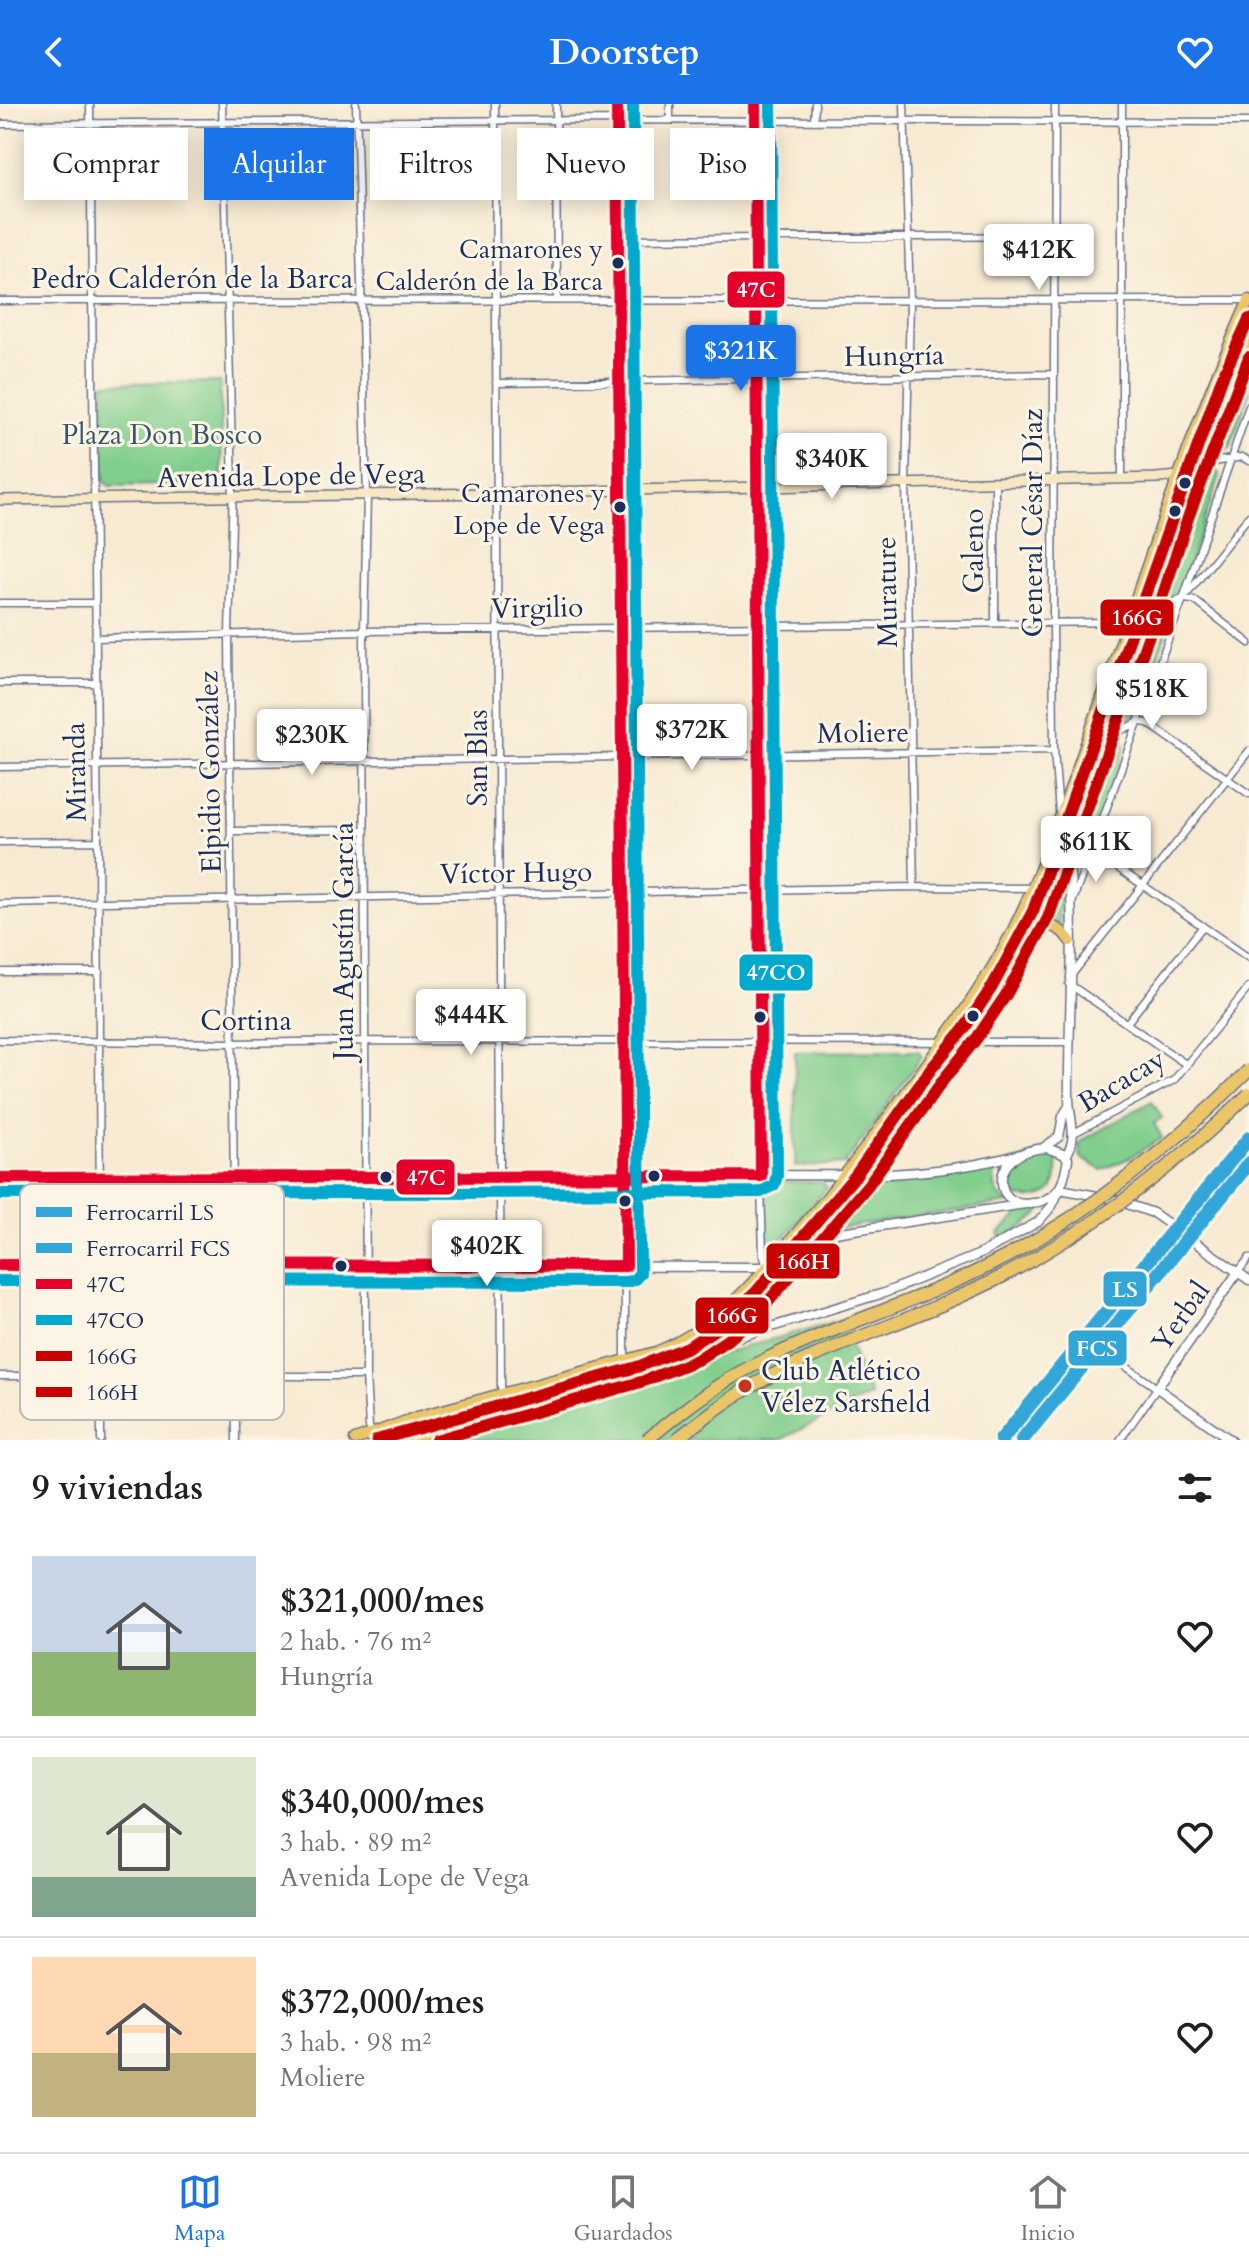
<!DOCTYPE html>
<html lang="es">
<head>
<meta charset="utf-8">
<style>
  :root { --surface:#fff; --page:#f6f6f6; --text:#202124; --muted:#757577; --line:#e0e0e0; --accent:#1a73e8 }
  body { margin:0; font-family:Cardo,serif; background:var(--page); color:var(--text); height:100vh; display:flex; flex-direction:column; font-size:30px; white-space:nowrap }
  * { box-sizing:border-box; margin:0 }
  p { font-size:26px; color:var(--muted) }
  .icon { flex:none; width:44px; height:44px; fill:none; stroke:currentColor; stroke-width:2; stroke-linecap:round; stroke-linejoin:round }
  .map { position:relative; height:1336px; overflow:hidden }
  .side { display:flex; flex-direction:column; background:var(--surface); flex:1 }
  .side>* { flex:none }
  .guide { position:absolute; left:24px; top:24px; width:800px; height:72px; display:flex; gap:16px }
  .price { position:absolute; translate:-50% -68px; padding:0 18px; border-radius:8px; background:#fff; color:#222; font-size:26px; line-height:52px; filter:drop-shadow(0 2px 4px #0008) }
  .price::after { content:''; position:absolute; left:50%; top:48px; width:24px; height:18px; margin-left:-12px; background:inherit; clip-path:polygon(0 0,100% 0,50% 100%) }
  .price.current { background:var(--accent); color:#fff }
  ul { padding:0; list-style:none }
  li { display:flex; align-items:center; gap:24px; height:200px; padding:0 32px }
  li+li { border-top:2px solid var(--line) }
  li span { display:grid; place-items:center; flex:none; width:224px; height:160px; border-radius:0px; color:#555 }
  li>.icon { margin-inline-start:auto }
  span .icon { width:96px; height:96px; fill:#fffc; stroke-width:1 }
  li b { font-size:34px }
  h2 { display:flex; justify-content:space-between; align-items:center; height:96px; padding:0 32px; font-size:34px }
  .pill { padding:0 28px; border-radius:0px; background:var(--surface); box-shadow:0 4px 20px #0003; font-size:28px; line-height:72px }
  .pill.current { background:var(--accent); color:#fff }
  header { display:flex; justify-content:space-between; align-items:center; height:104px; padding:0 32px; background:var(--accent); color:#fff; font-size:36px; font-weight:700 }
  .dock { display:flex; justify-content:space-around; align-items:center; height:112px; border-top:2px solid var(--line); background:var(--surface); font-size:22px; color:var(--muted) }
  .dock a { display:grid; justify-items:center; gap:4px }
  .dock .current { color:var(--accent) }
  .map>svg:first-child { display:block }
</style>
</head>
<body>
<header><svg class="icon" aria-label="back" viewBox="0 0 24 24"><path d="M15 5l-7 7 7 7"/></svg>Doorstep<svg class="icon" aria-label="heart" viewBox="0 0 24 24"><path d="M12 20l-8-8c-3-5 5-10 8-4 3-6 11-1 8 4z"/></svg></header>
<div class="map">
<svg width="1249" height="1336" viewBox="0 0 1249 1336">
  <rect width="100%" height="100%" fill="#fcf5e5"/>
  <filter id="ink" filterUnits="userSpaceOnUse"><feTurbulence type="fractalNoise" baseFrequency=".0125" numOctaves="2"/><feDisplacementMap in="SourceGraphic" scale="16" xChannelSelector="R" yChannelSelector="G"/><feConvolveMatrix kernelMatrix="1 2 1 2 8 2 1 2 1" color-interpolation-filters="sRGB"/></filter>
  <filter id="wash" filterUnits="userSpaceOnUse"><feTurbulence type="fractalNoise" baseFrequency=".006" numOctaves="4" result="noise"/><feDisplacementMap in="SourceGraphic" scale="32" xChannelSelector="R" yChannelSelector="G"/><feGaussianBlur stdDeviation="1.8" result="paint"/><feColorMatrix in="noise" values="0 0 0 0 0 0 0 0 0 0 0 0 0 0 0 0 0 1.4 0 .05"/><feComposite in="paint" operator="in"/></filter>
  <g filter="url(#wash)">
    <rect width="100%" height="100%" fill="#f7ead2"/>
    <path fill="#81ce8d" stroke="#4e7e76" stroke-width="2" d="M 220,278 L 222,375 L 217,380 L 110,382 L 104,377 L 103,279 Z
      M 1247,278 L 1249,289 L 1230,343 L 1219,349 L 1214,348 L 1212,343 L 1233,282 L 1237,279 Z
      M 1212,366 L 1216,366 L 1220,372 L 1180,487 L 1176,490 L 1164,493 L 1161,487 L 1201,372 Z
      M 1161,509 L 1169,512 L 1170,518 L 1136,611 L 1123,618 L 1119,616 L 1118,609 L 1152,513 Z
      M 1117,636 L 1123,637 L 1125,644 L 1080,770 L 1081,713 L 1106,642 Z
      M 1060,775 L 1059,821 L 1045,818 L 1044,815 Z
      M 795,948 L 918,947 L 922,952 L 845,1060 L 795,1063 Z
      M 1152,997 L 1162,1014 L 1154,1019 L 1162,1034 L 1129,1054 L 1102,1066 L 1081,1054 L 1079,1041 L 1081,1037 Z
      M 1046,1046 L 1057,1053 C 1057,1064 1059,1076 1052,1085 C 1043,1099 1005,1098 1004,1077 C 1004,1071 1009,1064 1011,1059 Z
      M 993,1062 C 997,1080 989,1087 1010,1099 L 839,1124 L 838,1117 L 869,1082 Z
      M 774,1078 L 822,1078 L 827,1084 L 772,1147 L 766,1142 L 766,1087 L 768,1081 Z
      M 1044,1101 C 1038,1117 1016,1126 1001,1134 L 999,1129 L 1017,1112 L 1016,1106 Z
      M 840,1216 L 870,1291 L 780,1336 L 431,1336 L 654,1274 L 713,1252 Z"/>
  </g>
  <g filter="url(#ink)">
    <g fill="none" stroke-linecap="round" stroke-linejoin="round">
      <defs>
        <path id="minor" d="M 90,0 L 98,737 L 101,1336
          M 222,0 L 233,380 L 229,529 L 236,1336
          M 356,0 L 367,392 L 364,527 L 366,1272 L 369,1323 L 375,1336
          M 495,0 L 501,1283 L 508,1306
          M 556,0 L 557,195
          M 617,0 L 624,654 L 625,1257
          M 670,0 L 670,16
          M 755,0 L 762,949 L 761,1082 L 763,1150 L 767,1163
          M 904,0 L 910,197 L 906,379 L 914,783
          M 1055,0 L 1053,517 L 1054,646 L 1059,708
          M 814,17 L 815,0
          M 0,20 L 556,16 L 1249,18
          M 618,135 L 1054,132
          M 0,197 L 1249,196
          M 496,279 L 1053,270
          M 1203,360 L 1242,353 L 1249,357
          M 1122,375 L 1122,0
          M 995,377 L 995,517
          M 1188,489 L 1249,412
          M 0,499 L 94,499
          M 95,534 L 364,527 L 1118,518 L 1183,495 L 1194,496 L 1249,539
          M 0,579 L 96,579
          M 1105,634 L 1139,618 L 1148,619 L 1249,690
          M 0,663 L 1054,646
          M 231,727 L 365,726
          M 0,738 L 98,737
          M 1093,747 L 1249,854
          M 1072,799 L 1183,495 L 1249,302
          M 0,800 L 914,783 L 1032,784
          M 0,868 L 99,868
          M 1070,873 L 1249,647
          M 1069,880 L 1187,961
          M 1127,919 L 1203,822
          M 0,936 L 232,939 L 365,937 L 1068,938
          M 1074,1029 L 1174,976 L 1249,883
          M 1238,1168 L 1249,1154
          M 1105,1248 L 1157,1284 L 1120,1336
          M 0,1272 L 366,1272"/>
        <path id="tertiary" d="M 1236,266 L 1249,266
          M 1060,715 C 1063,734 1068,752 1070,770 C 1075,844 1068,919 1069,993 C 1069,1015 1079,1032 1066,1052
          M 1044,1043 L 1059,1033 L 1063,1012 L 1069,1002
          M 1047,1044 L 1063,1050 L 1068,1055 C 1064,1076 1062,1091 1039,1098 C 993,1112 983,1047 1047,1044 Z
          M 0,1074 L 771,1071 C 855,1072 939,1073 1020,1050
          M 1060,1085 L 1113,1095 L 1153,1109 L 1249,1176
          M 815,1132 L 1032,1099
          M 0,1161 L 750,1163 L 767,1163 L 780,1173
          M 712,1241 L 884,1189 L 980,1150 L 1038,1118 L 1052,1102 L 1058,1089
          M 1231,1336 L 1157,1284 L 1238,1168"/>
        <path id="secondary" d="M 0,396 L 496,389 L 1156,374 L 1179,372 L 1201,361"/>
        <path id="primary" d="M 1033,827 C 1049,818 1060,822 1070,837
          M 355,1336 L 417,1313 L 656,1248 C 724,1221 766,1164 812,1111 C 852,1065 885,1016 921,968 C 953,923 987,877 1012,828 C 1047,757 1071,682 1097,608 C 1145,470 1189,329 1249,196
          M 403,1336 L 652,1267 L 695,1250 L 725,1229 L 763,1192 L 867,1071 L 982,912 L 1018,854 L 1041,809 L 1230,280 L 1249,236"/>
      </defs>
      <use href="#minor" stroke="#687087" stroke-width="9"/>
      <use href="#tertiary" stroke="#687087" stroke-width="11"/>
      <use href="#secondary" stroke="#687087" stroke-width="12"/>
      <use href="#primary" stroke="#687087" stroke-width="13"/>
      <use href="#minor" stroke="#fff" stroke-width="6"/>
      <use href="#tertiary" stroke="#fff" stroke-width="8"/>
      <use href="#secondary" stroke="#f7e8c3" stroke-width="9"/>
      <use href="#primary" stroke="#ebc669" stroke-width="10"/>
      <defs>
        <path id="motorway-bridge" d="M 647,1336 C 677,1311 707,1287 741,1268 C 821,1225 911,1201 992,1160 C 1089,1111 1173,1042 1249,966
          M 676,1336 C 700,1317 724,1298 750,1283 C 830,1239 920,1215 1001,1173 C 1093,1125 1174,1063 1249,990"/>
      </defs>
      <use href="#motorway-bridge" stroke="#687087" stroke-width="15" stroke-linecap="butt"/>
      <use href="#motorway-bridge" stroke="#ebc669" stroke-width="12"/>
      <defs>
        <path id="bus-1" d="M 0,1074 L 761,1072 L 755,0
          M 0,1161 L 626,1162 L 617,0"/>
        <path id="bus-2" d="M 0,1090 L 761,1088 L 774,1081 L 777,1072 L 771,0
          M 0,1177 L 626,1178 L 634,1176 L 640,1169 L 633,0"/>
        <path id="bus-3" d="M 377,1336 L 637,1263 L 688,1243 L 723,1220 L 757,1187 L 855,1072 L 931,965 L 964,925 L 992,883 L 1033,807 L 1222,274 L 1249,215"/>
        <path id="bus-4" d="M 436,1336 L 641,1278 L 697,1256 L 733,1232 L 768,1198 L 868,1081 L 944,975 L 977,934 L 1006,891 L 1048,814 L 1160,500 L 1189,411 L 1249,253"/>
      </defs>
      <use href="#bus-1" stroke="#fcf5e5" stroke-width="18"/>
      <use href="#bus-2" stroke="#fcf5e5" stroke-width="18"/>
      <use href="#bus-3" stroke="#fcf5e5" stroke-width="18"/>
      <use href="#bus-4" stroke="#fcf5e5" stroke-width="18"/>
      <use href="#bus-1" stroke="#e4002b" stroke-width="12"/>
      <use href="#bus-2" stroke="#00a9ce" stroke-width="12"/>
      <use href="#bus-3" stroke="#c70201" stroke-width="12"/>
      <use href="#bus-4" stroke="#c70201" stroke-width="12"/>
      <defs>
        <path id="rail-1" d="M 1001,1336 L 1249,1034"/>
        <path id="rail-2" d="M 1022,1336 L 1249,1059"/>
      </defs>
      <use href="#rail-1" stroke="#fcf5e5" stroke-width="20"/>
      <use href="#rail-2" stroke="#fcf5e5" stroke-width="20"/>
      <use href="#rail-1" stroke="#33a6d8" stroke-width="14"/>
      <use href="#rail-2" stroke="#33a6d8" stroke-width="14"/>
    </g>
  </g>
  <g fill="#1b2f5e" stroke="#fcf5e5" stroke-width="3">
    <circle cx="618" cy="159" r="7"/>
    <circle cx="1185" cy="379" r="7"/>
    <circle cx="620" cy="403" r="7"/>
    <circle cx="1175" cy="407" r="7"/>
    <circle cx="973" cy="912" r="7"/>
    <circle cx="760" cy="913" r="7"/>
    <circle cx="654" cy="1072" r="7"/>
    <circle cx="386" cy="1073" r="7"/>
    <circle cx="625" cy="1097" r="7"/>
    <circle cx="341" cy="1162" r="7"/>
  </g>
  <circle fill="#c8321e" stroke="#fcf5e5" stroke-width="3" cx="745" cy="1282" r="8"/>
  <g text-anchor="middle" stroke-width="6" stroke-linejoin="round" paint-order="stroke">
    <g font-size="26" fill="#1b2f5e" stroke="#fcf5e5" text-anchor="end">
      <text x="603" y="154">Camarones y<tspan x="603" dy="32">Calderón de la Barca</tspan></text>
      <text x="605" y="398">Camarones y<tspan x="605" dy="32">Lope de Vega</tspan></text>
    </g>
    <g font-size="28" fill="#1b2f5e" stroke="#fcf5e5">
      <text x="192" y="184">Pedro Calderón de la Barca</text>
      <text transform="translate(894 251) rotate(-1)" y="10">Hungría</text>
      <text transform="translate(291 371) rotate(-1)" y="10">Avenida Lope de Vega</text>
      <text transform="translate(1032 419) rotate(-90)" y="10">General César Díaz</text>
      <text transform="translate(973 447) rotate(-90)" y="10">Galeno</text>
      <text transform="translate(886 488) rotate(-91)" y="10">Murature</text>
      <text transform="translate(537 503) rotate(-1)" y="10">Virgilio</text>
      <text transform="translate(863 628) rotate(-1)" y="10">Moliere</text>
      <text transform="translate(477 654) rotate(-90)" y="10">San Blas</text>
      <text transform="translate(75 668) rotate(-91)" y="10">Miranda</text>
      <text transform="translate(209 668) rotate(-91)" y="10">Elpidio González</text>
      <text transform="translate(516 768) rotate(-1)" y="10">Víctor Hugo</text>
      <text transform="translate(343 837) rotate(-90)" y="10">Juan Agustín García</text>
      <text x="246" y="926">Cortina</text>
      <text transform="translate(1121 976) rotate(-31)" y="10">Bacacay</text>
      <text transform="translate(1180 1212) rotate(-55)" y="10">Yerbal</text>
    </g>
    <g font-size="28" fill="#34576a" stroke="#fcf5e5">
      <text x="162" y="340">Plaza Don Bosco</text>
    </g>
    <g font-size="28" fill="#1b2f5e" stroke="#fcf5e5" text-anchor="start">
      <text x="761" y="1276">Club Atlético<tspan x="761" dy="32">Vélez Sarsfield</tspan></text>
    </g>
  </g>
  <rect x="20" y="1080" width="264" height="236" rx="12" fill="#fcf5e5" stroke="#b8babc" stroke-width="2"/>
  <rect x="36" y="1103" width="36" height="10" fill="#33a6d8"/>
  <rect x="36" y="1139" width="36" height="10" fill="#33a6d8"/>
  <rect x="36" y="1175" width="36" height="10" fill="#e4002b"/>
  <rect x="36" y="1211" width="36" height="10" fill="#00a9ce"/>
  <rect x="36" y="1247" width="36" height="10" fill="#c70201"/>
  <rect x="36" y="1283" width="36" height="10" fill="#c70201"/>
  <g font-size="22" fill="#1b2f5e">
    <text x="86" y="1116">Ferrocarril LS</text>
    <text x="86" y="1152">Ferrocarril FCS</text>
    <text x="86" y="1188">47C</text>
    <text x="86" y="1224">47CO</text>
    <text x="86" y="1260">166G</text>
    <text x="86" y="1296">166H</text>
  </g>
  <g stroke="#fcf5e5" stroke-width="3">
    <rect x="726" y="166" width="60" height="39" rx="8" fill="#e4002b"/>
    <rect x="1099" y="494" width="76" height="39" rx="8" fill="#c70201"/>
    <rect x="738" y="849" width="76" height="39" rx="8" fill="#00a9ce"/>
    <rect x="395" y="1054" width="61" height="38" rx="8" fill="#e4002b"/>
    <rect x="765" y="1138" width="76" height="38" rx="8" fill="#c70201"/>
    <rect x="1102" y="1166" width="46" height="38" rx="8" fill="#33a6d8"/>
    <rect x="694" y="1192" width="76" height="39" rx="8" fill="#c70201"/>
    <rect x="1067" y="1225" width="61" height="38" rx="8" fill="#33a6d8"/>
  </g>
  <g font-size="22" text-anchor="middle" font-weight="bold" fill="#fff">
    <text x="756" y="193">47C</text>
    <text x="1137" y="521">166G</text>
    <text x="776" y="876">47CO</text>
    <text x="426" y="1081">47C</text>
    <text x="803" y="1165">166H</text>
    <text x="1125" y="1193">LS</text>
    <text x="732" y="1219">166G</text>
    <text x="1097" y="1252">FCS</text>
  </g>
</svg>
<b class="price" style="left:1039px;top:188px">$412K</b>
<b class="price current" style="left:741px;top:289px">$321K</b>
<b class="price" style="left:832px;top:397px">$340K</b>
<b class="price" style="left:1152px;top:627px">$518K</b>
<b class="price" style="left:692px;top:668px">$372K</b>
<b class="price" style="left:312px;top:673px">$230K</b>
<b class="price" style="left:1096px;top:780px">$611K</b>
<b class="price" style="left:471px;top:953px">$444K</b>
<b class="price" style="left:487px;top:1184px">$402K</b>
<div class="guide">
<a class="pill">Comprar</a>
<a class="pill current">Alquilar</a>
<a class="pill">Filtros</a>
<a class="pill">Nuevo</a>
<a class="pill">Piso</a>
</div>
</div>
<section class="side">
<h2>9 viviendas<svg class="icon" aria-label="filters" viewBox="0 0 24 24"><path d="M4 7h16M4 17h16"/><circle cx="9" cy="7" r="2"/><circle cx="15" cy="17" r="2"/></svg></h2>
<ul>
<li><span style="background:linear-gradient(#c9d6e8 60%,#8fb573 0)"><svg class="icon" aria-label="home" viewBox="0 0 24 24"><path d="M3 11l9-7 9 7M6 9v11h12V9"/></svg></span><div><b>$321,000/mes</b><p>2 hab. · 76 m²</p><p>Hungría</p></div><svg class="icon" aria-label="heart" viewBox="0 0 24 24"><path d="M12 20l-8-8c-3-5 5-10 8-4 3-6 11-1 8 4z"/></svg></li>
<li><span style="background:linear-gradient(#dfe7d0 75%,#7fa58c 0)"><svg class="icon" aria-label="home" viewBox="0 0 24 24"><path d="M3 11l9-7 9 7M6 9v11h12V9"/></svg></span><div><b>$340,000/mes</b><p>3 hab. · 89 m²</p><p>Avenida Lope de Vega</p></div><svg class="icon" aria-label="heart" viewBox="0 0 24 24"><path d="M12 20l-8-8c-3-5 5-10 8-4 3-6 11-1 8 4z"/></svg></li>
<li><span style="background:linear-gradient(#ffd9b3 60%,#c2b280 0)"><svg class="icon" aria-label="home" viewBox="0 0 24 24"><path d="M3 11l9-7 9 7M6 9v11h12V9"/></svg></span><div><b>$372,000/mes</b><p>3 hab. · 98 m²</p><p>Moliere</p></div><svg class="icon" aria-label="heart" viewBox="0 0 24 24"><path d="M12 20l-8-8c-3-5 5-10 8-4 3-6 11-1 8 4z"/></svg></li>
</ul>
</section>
<nav class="dock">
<a class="current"><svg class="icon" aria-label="map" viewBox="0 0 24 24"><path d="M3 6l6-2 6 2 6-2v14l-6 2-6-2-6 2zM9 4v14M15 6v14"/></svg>Mapa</a>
<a><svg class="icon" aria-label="saved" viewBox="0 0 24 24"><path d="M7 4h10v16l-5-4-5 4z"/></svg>Guardados</a>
<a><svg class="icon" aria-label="home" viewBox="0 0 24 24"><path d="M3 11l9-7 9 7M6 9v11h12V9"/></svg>Inicio</a>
</nav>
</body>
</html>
